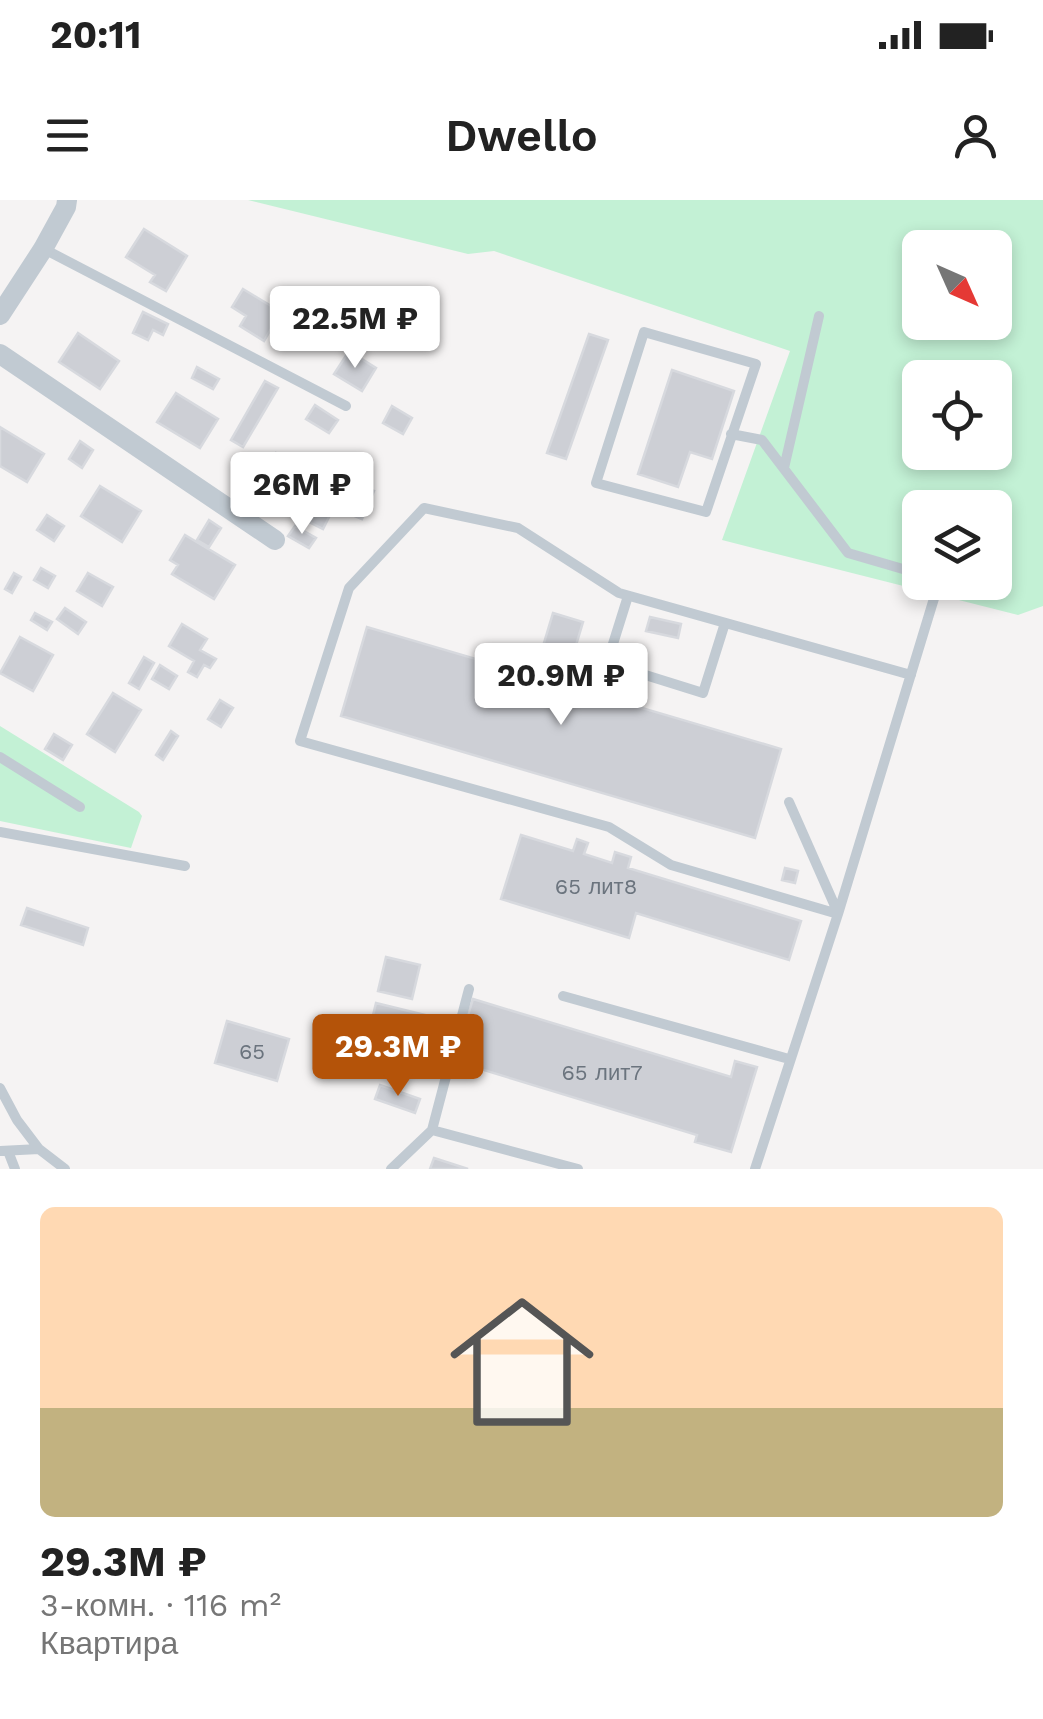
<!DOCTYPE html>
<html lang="ru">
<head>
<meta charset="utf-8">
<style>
  :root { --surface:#fff; --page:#f2f2f2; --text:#222; --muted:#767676; --line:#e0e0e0; --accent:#b45309 }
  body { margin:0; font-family:"Work Sans",sans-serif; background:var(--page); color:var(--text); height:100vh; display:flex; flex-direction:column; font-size:38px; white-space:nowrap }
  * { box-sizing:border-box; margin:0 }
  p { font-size:32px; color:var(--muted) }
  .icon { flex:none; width:55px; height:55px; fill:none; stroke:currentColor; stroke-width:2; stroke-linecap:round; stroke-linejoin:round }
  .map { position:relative; height:969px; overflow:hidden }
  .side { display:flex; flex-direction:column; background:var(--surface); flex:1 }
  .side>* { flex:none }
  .needle { width:65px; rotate:135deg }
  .buttons { position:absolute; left:902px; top:30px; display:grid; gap:20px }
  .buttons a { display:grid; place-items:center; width:110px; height:110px; border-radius:15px; background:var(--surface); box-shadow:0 5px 15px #0003; font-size:50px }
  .price { position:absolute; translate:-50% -85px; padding:0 22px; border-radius:10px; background:#fff; color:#222; font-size:32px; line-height:65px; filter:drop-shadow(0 2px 5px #0008) }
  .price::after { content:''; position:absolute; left:50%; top:60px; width:30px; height:22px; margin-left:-15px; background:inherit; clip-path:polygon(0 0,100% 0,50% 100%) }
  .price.on { background:var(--accent); color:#fff }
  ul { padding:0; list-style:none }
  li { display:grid; align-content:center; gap:20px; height:530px; padding:0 40px }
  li+li { border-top:2px solid var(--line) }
  li span { display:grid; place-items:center; height:310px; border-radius:15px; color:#555 }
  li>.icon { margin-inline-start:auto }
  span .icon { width:180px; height:180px; fill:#fffc; stroke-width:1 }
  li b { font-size:42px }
  .status { display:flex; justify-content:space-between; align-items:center; height:70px; padding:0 50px; background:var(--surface); direction:ltr }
  .status svg { height:28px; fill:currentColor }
  header { display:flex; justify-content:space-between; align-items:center; height:130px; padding:0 40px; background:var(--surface); font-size:45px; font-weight:600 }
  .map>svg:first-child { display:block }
</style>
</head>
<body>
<div class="status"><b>20:11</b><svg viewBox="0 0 49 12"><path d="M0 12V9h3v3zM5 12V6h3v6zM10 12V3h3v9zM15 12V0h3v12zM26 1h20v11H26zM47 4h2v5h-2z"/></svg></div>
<header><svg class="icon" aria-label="menu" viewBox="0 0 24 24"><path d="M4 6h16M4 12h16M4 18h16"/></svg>Dwello<svg class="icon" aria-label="person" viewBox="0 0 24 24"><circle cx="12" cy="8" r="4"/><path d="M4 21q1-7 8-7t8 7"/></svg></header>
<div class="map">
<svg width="1043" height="969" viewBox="0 0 1043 969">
  <rect width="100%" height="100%" fill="#f5f3f3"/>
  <path fill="#c3f1d5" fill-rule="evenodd" d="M 248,0 L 1043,0 L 1043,406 L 1018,415 L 722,340 L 790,151 L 494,51 L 468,54 ZM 920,48 L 995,48 L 995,122 L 920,122 ZM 920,178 L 995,178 L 995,252 L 920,252 ZM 920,308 L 995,308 L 995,382 L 920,382 Z
    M 0,526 L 139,612 L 142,616 L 131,648 L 0,621 Z"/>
  <path fill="#cdcfd5" stroke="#d7d9de" stroke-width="2.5" d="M 144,29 L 187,56 L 166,91 L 150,82 L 155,75 L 126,57 Z
    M 243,89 L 281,112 L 264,141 L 240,126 L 246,116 L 232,107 Z
    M 143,112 L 168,124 L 163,135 L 153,130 L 148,140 L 133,133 Z
    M 78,133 L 119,161 L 100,189 L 59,162 Z
    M 589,134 L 608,140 L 566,259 L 547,253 Z
    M 349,151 L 376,168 L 362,191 L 334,174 Z
    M 197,167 L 219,179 L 213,189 L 192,178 Z
    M 672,170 L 734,191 L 712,259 L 690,252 L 678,287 L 638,274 Z
    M 265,181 L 278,188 L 243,247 L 231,240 Z
    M 176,193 L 218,219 L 200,248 L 157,222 Z
    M 315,205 L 338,220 L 329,233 L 306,219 Z
    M 392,206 L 412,218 L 403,234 L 383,223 Z
    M 0,227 L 44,254 L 27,282 L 0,266 Z
    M 80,241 L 93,250 L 82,268 L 69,259 Z
    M 276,253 L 312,275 L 294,304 L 258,281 Z
    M 100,286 L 141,311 L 122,342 L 81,316 Z
    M 362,286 L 374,291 L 362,319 L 350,314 Z
    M 311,303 L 331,313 L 323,329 L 303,319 Z
    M 47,315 L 64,326 L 54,341 L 37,330 Z
    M 209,320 L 221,328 L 209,347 L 197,340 Z
    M 295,326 L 316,338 L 309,348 L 288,336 Z
    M 185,335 L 235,365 L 214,399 L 172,374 L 178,365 L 170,360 Z
    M 41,368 L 55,376 L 48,388 L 34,380 Z
    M 14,373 L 21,377 L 12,393 L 5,389 Z
    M 88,373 L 113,387 L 102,406 L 77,391 Z
    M 65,408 L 86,422 L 78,434 L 57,419 Z
    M 35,413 L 52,422 L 47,430 L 31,420 Z
    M 553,413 L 583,422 L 564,485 L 781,549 L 755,638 L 341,516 L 367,427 L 534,476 Z
    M 650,417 L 681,424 L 678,438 L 646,431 Z
    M 182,424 L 207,439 L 200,450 L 216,459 L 210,468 L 204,465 L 197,477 L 188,472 L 194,461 L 169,446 Z
    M 20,437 L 53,455 L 33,491 L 0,473 Z
    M 144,457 L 154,463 L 139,489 L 129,483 Z
    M 160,465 L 177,476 L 169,489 L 152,479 Z
    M 113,493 L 141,510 L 115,552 L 87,534 Z
    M 220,500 L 233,508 L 221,527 L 208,519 Z
    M 171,531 L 178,536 L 163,560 L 156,555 Z
    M 54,534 L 72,545 L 63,560 L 45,549 Z
    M 521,635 L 573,651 L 577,639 L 588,643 L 584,654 L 612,663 L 615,652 L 631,657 L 628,668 L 801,721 L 789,760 L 636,713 L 629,738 L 501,699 Z
    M 785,668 L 798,671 L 795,683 L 782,680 Z
    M 27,708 L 88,728 L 83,745 L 21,725 Z
    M 386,757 L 420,765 L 412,799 L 378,791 Z
    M 473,799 L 731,877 L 735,861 L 757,867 L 731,952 L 695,942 L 697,935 L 454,861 Z
    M 376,803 L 437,818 L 429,851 L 368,836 Z
    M 227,821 L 289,839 L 277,881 L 215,863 Z
    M 364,843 L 379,847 L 374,866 L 359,862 Z
    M 380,885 L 420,899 L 415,913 L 375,899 Z
    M 434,958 L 468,969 L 430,969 Z"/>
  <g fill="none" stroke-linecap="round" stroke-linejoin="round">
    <path stroke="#c1cad2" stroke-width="10" d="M 44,49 L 346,206
      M 644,132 L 756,164 L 706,312 L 596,283 Z
      M 731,234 L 762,240 L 848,353 L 920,374
      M 784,268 L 819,116
      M 628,396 L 607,463 L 703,493 L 725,423
      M 0,557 L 80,607
      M 789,602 L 838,713
      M 0,632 L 185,666
      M 838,714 L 939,382
      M 469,789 L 432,930 L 578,969
      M 563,796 L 789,859
      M 0,888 L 17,920 L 39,949 L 65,969
      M 0,951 L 39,949
      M 8,951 L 15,969
      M 391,969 L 432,930
      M 755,969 L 838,714 L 671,665 L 609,627 L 300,541 L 349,388 L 424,308 L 518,328 L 619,393 L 911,475"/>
    <path stroke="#c1cad2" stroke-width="20" d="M 0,115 L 43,49 L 66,7 L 67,0
      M 0,154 L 275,340"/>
  </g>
  <g text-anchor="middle" stroke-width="9" stroke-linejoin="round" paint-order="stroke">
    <g font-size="22" fill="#6b747e">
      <text x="596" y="694">65 лит8</text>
      <text x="252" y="859">65</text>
      <text x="602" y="880">65 лит7</text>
    </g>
  </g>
</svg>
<div class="buttons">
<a><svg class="needle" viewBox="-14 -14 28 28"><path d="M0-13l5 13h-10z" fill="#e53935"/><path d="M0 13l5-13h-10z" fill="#767676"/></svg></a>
<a><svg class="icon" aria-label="locate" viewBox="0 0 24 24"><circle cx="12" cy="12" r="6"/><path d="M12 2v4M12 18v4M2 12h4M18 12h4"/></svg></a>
<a><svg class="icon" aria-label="layers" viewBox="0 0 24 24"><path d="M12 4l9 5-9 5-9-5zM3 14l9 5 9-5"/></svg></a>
</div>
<b class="price" style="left:355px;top:171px">22.5M ₽</b>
<b class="price" style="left:302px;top:337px">26M ₽</b>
<b class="price" style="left:561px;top:528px">20.9M ₽</b>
<b class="price on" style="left:398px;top:899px">29.3M ₽</b>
</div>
<section class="side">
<ul>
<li><span style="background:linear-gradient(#ffd9b3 65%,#c2b280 0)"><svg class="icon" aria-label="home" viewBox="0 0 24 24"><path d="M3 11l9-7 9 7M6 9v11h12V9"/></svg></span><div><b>29.3M ₽</b><p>3-комн. · 116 m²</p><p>Квартира</p></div></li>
</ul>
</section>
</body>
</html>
